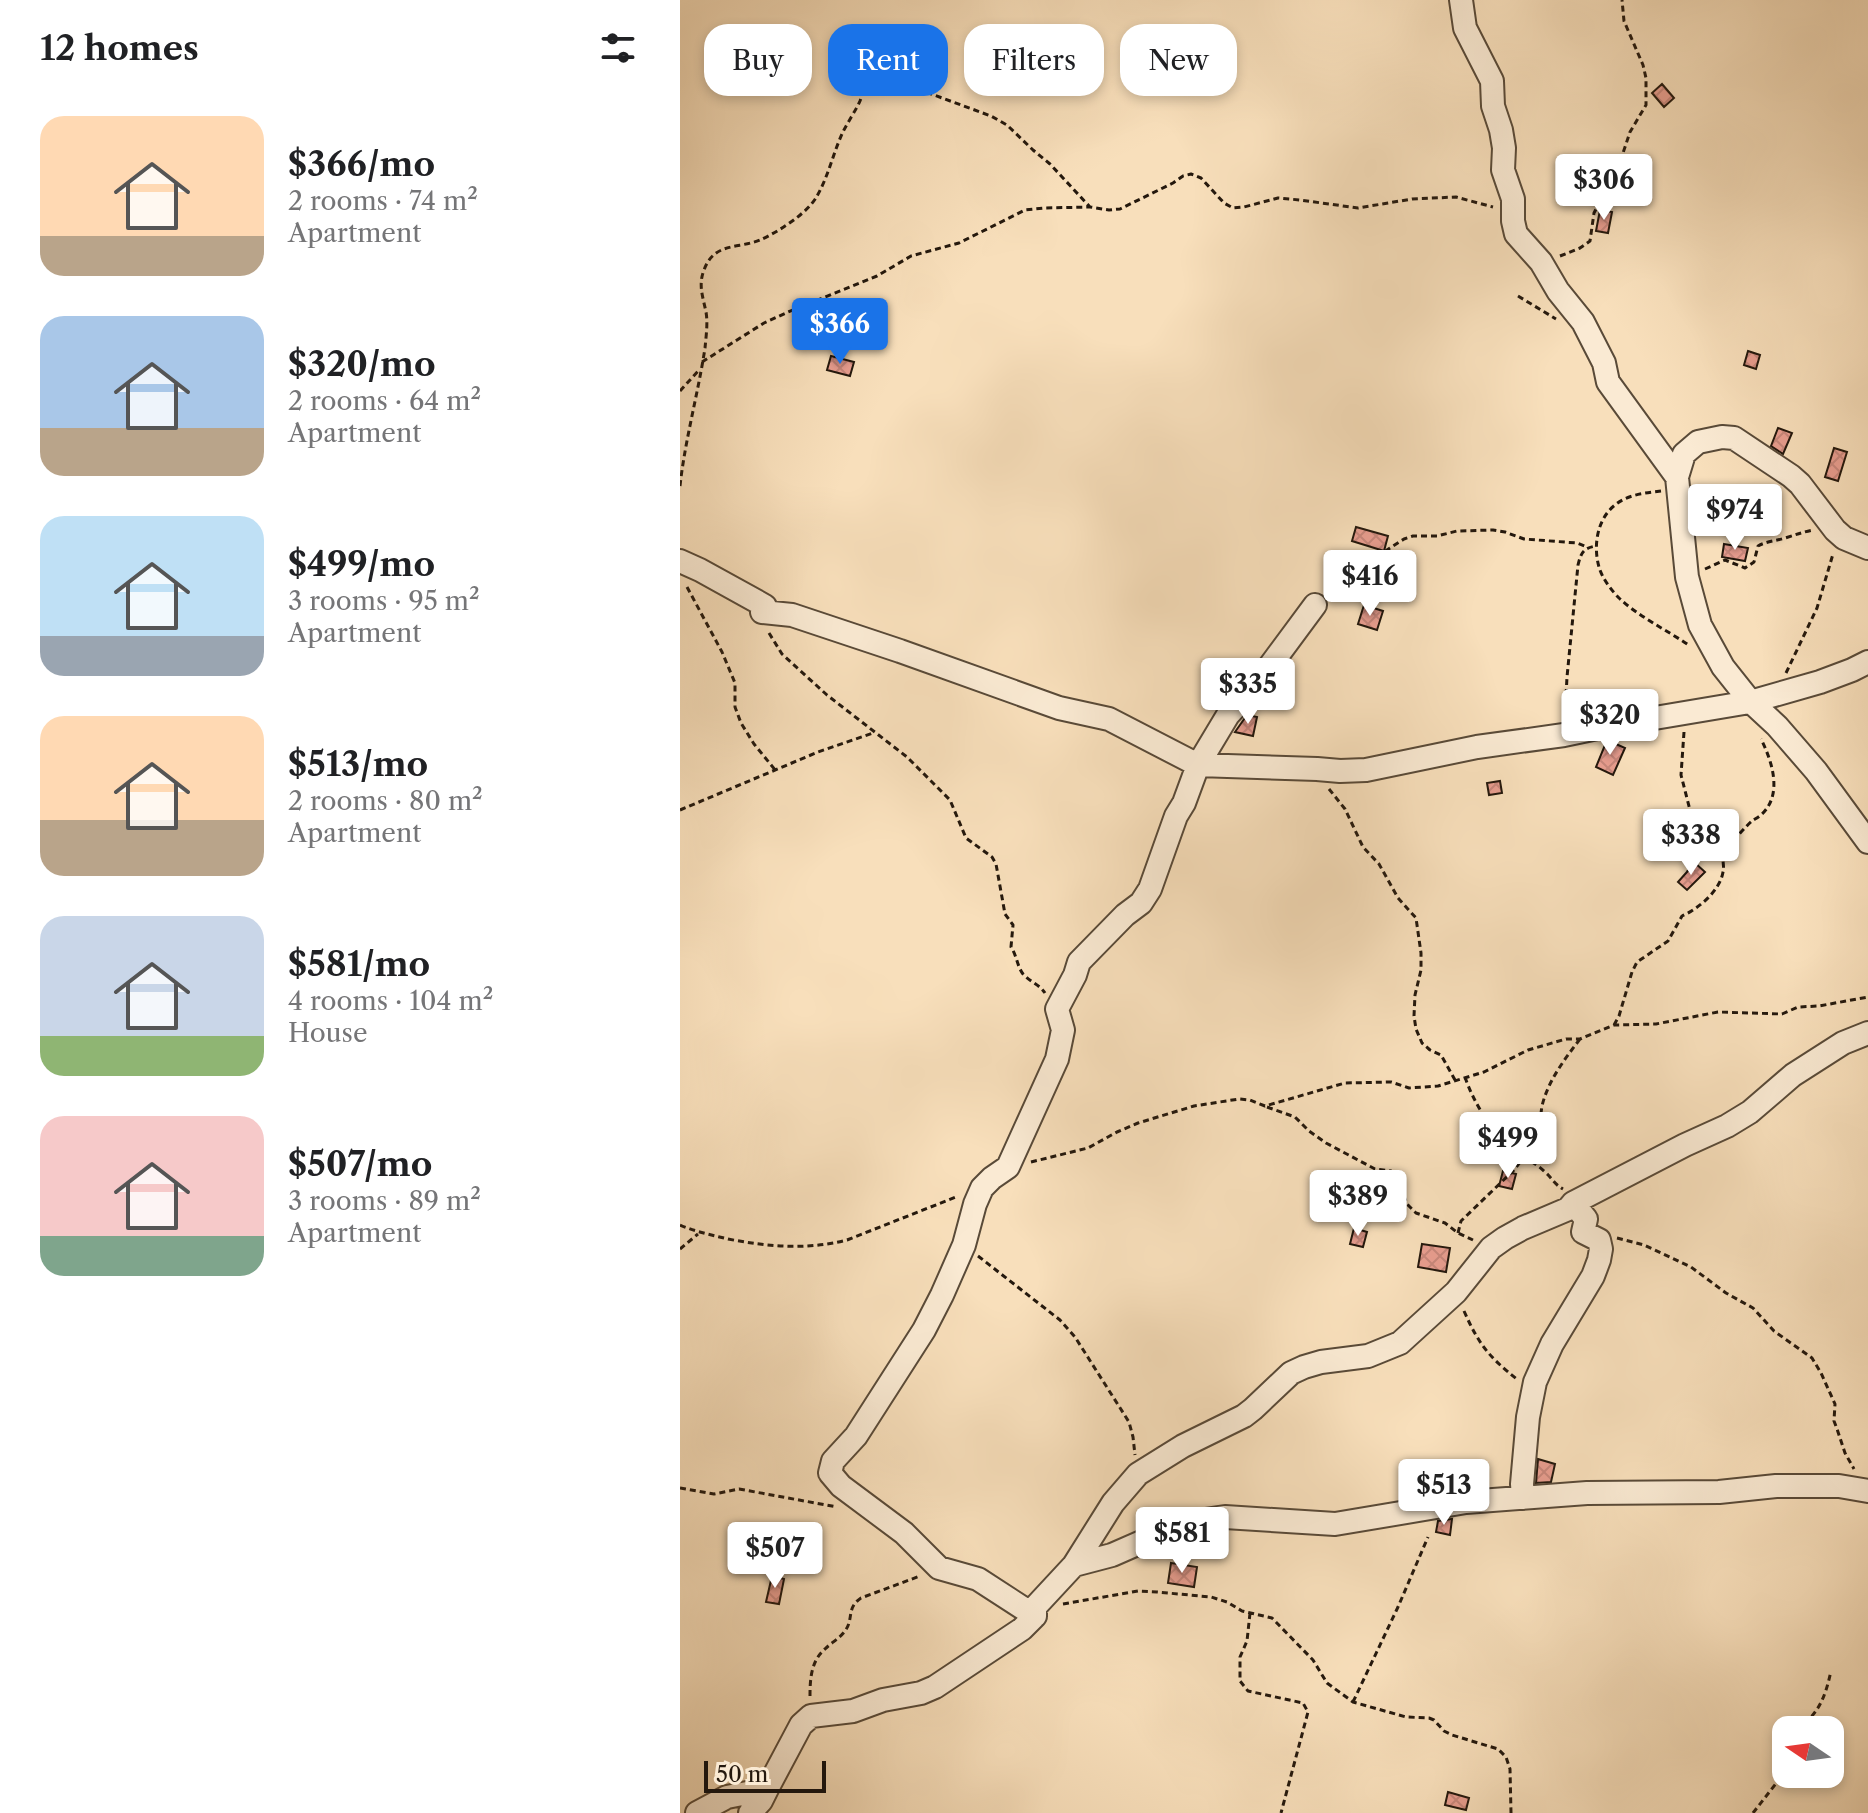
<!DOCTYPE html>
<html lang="en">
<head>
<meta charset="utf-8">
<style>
  :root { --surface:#fff; --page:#f2f2f2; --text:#202124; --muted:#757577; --accent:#1a73e8 }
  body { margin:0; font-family:"Libre Caslon Text",serif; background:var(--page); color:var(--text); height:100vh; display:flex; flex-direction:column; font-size:30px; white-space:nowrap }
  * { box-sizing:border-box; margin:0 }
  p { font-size:26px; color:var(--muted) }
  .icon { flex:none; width:44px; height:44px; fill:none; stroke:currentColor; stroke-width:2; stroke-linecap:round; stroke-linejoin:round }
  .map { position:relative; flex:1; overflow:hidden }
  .sheet { display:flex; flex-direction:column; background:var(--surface); width:680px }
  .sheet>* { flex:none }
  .guide { position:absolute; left:24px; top:24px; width:760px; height:72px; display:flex; gap:16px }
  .needle { width:52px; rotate:283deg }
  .controls { position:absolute; left:1092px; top:1716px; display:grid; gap:16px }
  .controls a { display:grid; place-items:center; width:72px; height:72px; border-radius:16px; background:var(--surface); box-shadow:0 4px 12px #0003; font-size:40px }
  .scale { position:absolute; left:24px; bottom:20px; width:122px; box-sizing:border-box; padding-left:8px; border:4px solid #24180d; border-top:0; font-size:22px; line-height:28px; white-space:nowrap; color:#24180d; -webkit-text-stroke:6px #faead3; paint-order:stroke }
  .price { position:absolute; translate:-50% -68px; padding:0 18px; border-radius:8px; background:#fff; color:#222; font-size:26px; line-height:52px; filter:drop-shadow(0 2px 4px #0008) }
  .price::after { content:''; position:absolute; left:50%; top:48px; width:24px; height:18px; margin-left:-12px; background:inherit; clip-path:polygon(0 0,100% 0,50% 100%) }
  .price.current { background:var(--accent); color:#fff }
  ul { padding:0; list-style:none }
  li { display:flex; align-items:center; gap:24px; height:200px; padding:0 40px }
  li span { display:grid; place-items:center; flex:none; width:224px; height:160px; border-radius:24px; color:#555 }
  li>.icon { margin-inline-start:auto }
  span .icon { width:96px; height:96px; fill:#fffc; stroke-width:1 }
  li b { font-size:34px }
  h2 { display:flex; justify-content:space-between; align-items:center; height:96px; padding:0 40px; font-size:34px }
  .pill { padding:0 28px; border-radius:24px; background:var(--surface); box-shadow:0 4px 12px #0003; font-size:28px; line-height:72px }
  .pill.current { background:var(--accent); color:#fff }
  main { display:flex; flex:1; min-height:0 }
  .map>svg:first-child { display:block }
</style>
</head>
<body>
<main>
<section class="sheet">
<h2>12 homes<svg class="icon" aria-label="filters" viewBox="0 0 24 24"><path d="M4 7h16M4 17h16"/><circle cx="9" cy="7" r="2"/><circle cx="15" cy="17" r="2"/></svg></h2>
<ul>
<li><span style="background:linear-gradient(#ffd9b3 75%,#b9a48a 0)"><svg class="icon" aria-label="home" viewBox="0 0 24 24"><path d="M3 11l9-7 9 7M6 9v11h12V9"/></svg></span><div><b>$366/mo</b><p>2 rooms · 74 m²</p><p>Apartment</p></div></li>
<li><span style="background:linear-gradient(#a9c7e8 70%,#b9a48a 0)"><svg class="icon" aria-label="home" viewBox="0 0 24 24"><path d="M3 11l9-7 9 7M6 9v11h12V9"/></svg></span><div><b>$320/mo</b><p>2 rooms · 64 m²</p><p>Apartment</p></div></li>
<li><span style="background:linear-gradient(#bfe0f5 75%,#9aa5b1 0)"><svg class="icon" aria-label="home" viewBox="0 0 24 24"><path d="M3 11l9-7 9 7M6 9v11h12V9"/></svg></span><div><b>$499/mo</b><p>3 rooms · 95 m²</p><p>Apartment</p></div></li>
<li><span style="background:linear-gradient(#ffd9b3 65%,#b9a48a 0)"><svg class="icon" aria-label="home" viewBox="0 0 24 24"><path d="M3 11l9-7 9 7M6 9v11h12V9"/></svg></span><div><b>$513/mo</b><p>2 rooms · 80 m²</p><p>Apartment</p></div></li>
<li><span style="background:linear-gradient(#c9d6e8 75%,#8fb573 0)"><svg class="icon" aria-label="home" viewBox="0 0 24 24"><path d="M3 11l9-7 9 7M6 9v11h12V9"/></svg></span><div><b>$581/mo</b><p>4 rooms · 104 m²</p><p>House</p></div></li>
<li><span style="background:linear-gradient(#f6c9c9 75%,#7fa58c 0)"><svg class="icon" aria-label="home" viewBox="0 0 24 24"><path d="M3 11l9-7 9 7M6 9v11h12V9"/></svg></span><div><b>$507/mo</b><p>3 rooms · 89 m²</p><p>Apartment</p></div></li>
</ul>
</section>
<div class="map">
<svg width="1188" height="1813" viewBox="0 0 1188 1813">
  <defs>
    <pattern id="building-cross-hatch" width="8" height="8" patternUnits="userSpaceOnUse" patternTransform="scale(2)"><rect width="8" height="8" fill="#e99e90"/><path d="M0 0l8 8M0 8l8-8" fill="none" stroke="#c8877b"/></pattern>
  </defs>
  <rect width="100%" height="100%" fill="#f8dfbb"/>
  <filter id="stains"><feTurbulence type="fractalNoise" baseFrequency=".0025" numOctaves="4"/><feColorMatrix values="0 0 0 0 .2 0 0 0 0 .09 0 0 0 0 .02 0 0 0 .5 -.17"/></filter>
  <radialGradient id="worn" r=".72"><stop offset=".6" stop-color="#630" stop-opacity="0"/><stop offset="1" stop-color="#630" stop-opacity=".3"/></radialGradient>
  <path fill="url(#building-cross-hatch)" stroke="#24180d" stroke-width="2" d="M 982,84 L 994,98 L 984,107 L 972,93 Z
    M 920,210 L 932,212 L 928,233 L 916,231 Z
    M 1068,351 L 1080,355 L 1076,369 L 1064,365 Z
    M 151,356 L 174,362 L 170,376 L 147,370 Z
    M 1098,428 L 1112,433 L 1103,454 L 1091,446 Z
    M 1154,448 L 1167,452 L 1158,481 L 1145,477 Z
    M 676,527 L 708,536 L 704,551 L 672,541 Z
    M 1044,544 L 1068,548 L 1065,561 L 1042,557 Z
    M 684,605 L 703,611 L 697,630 L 678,624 Z
    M 567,715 L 577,717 L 573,736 L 555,732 Z
    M 927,740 L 945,748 L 933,775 L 916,767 Z
    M 820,781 L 822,793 L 809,795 L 807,783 Z
    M 1015,863 L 1025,872 L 1007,890 L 998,882 Z
    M 823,1171 L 836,1174 L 832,1189 L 819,1186 Z
    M 710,1194 L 723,1196 L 721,1210 L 708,1208 Z
    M 674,1228 L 687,1232 L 683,1247 L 670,1244 Z
    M 742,1244 L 770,1248 L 766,1272 L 738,1267 Z
    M 858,1459 L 875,1464 L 871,1482 L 856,1483 Z
    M 772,1519 L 770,1535 L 756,1532 L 758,1521 Z
    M 491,1563 L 517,1567 L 514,1587 L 488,1583 Z
    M 92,1576 L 104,1579 L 99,1604 L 86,1602 Z
    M 768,1792 L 789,1798 L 786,1810 L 765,1805 Z"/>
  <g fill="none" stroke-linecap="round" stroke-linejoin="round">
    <defs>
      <path id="minor" d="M 781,0 L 785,28 L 812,81 L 813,106 L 821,130 L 824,148 L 823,170 L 833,199 L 833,221 L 836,234 L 861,262 L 878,291 L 903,322 L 924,363 L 928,382 L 997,477 L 1007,577 L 1020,625 L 1043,667 L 1070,701 L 1097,726 L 1136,771 L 1188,842
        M 997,477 L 1004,454 L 1018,442 L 1042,437 L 1054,438 L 1111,476 L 1120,484 L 1155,530 L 1164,538 L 1188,548
        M 0,561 L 20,570 L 85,606 L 82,612 L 112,615 L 220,651 L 379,708 L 429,719 L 518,765 L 637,769 L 660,771 L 686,770 L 797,747 L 884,735 L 927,726 L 1070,702 L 1140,682 L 1172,670 L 1188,662
        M 843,1498 L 842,1484 L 848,1417 L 855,1382 L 872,1344 L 913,1276 L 919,1260 L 921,1249 L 919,1240 L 903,1232 L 906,1219 L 893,1203
        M 394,1565 L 432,1555 L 505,1523 L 545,1517 L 655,1524 L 786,1502 L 907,1493 L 1039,1492 L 1096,1486 L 1159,1486 L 1188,1491
        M 355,1616 L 298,1579 L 259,1568 L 224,1533 L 161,1486 L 150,1473 L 153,1461 L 176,1436 L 244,1330 L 262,1295 L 284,1245 L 295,1204 L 302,1188 L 312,1178 L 328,1167 L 377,1059 L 383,1030 L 377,1009 L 395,975 L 399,962 L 445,915 L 461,903 L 470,889 L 496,816 L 504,803 L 518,765 L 548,715 L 578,682 L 635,605
        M 17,1813 L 47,1797 L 87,1789 L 121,1725 L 131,1716 L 173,1711 L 203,1700 L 241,1693 L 255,1687 L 342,1629 L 355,1616 L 355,1607 L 394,1565 L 433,1503 L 458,1474 L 503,1446 L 564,1416 L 573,1409 L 611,1373 L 624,1367 L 641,1362 L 688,1356 L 720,1343 L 776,1292 L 811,1248 L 825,1238 L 843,1228 L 888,1209 L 893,1203 L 1005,1145 L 1047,1126 L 1070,1112 L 1113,1075 L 1163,1043 L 1188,1033
        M 70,1813 L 81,1801 L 87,1789"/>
    </defs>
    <use href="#minor" stroke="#594a38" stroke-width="26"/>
    <path stroke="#24180d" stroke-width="3" stroke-dasharray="6 4" stroke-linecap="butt" d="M 880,256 L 900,248 L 910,241 L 914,213 L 939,165 L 950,132 L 966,105 L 966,78 L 963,65 L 944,21 L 942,0
      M 838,296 L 876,319
      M 22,362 L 84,323 L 108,312 L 197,276 L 231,256 L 279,243 L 345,210 L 364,208 L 410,207 L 429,210 L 440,209 L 493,183 L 503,176 L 511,174 L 521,178 L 544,203 L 553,208 L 564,207 L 598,198 L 620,200 L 678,208 L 732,199 L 776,197 L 813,207
      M 0,391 L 19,370
      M 0,486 C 5,440 18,394 25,348 C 26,337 28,323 26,312 C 23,297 18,285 24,270 C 34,242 58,249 80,240 C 98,232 128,213 137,196 C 148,177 153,154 162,134 C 167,123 175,112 180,101 C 183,94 183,84 188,79 C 193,73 199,75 205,77 L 311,116 L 327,125 L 353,150 L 370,164 L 410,207
      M 981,491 C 966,493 948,494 935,505 C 917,519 913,546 919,567 C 922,578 931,590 939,598 C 959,617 987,630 1010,646
      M 1025,569 L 1045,560 L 1065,568 L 1074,562 L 1078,546 C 1087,541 1096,541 1105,538 C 1115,535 1123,532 1133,530
      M 7,587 L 42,652 L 55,683 L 55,707 L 61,723 L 74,744 L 96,771
      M 649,590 L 674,564 L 683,559 L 699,555 L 724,539 L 733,536 L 757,536 L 777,531 L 813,530 L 825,532 L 844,539 L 897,543 L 907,547
      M 89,633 L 102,654 L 147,695 L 227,757 L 270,800 L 286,838 L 312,857 L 316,864 L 325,914 L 333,925 L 331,947 C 337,956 337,966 343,974 C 350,982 359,984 365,993
      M 1106,673 L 1137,608 L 1153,554
      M 885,715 L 887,677 L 898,565 C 901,553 903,548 916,546
      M 1004,732 L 1001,775 L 1011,814 L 1012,827 L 1012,844 L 1008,871
      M 649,789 L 665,809 L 683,847 L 699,864 L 718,898 L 736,918 L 741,953 L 741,970 L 735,995 L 734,1016 L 736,1029 L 742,1043 L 750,1050 L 761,1055 L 775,1080
      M 0,810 L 138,752 L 193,733
      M 934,1025 L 939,1016 L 952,972 L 957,962 L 988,941 L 1002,916 C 1018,909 1040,891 1043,872 C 1045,864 1040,857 1046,849 C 1051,843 1066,826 1072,821 C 1075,819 1079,817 1082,814 C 1103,794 1092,761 1081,739
      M 785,1077 C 792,1099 811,1131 828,1146 C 839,1156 854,1161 865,1172 C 872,1178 874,1184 883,1189
      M 587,1107 L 615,1117 L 629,1131 L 646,1143 L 695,1169 L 711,1171 L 716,1175 L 727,1204 L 736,1213 L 765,1223 L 778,1233 L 793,1240
      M 351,1162 L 408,1148 L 437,1132 L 458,1123 L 514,1106 L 559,1099 L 570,1100 L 585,1106 L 665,1083 L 711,1082 L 729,1088 L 758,1086 L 804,1072 L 848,1050 L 886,1039 L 900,1039 L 934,1025 L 976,1024 L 1038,1012 L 1102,1014 L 1118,1007 L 1139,1006 L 1188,997
      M 0,1225 C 16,1232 32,1235 48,1239 C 90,1247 126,1250 167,1240 L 276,1197
      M 778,1233 L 781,1221 L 835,1169 C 842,1158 853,1151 858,1138 C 861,1128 860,1117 862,1106 C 868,1081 884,1060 900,1039
      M 937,1238 L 964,1245 L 1011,1267 L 1046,1293 L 1073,1308 L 1094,1331 L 1132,1358 L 1141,1373 L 1155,1404 L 1154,1421 L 1157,1429 L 1165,1453 L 1174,1469
      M 0,1249 L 18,1234
      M 298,1256 L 380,1320 L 395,1337 L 449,1422 L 453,1437 L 455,1455
      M 784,1311 C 799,1345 809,1357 838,1380
      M 0,1488 L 34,1494 L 59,1489 L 157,1507
      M 383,1604 L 458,1591 L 477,1592 L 531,1597 L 547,1602 L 562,1611 L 592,1618 L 633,1660 L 647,1683 L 673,1702 L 726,1717 L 749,1718 L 754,1720 L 764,1731 L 772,1735 L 818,1749 L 826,1757 L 830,1769 L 831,1813
      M 570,1613 L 567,1641 L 560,1657 L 560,1681 L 568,1691 L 623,1703 L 628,1712 L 601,1813
      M 130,1696 C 130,1679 131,1661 145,1649 C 151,1643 160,1638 165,1631 C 174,1619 166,1608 181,1598 L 240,1576
      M 673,1702 L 718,1607 L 748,1537
      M 1117,1730 C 1139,1713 1145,1698 1151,1671
      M 1073,1813 L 1101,1777 L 1106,1763"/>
    <use href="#minor" stroke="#faead3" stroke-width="22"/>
  </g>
  <rect width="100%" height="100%" filter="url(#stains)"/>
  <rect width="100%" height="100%" fill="url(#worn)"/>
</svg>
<div class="controls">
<a><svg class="needle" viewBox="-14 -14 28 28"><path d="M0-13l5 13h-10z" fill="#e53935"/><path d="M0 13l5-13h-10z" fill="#757577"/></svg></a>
</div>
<div class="scale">50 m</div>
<b class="price" style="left:924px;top:222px">$306</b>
<b class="price current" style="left:160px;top:366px">$366</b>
<b class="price" style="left:1055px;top:552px">$974</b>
<b class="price" style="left:690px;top:618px">$416</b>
<b class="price" style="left:568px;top:726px">$335</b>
<b class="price" style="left:930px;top:757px">$320</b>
<b class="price" style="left:1011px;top:877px">$338</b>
<b class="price" style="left:828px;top:1180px">$499</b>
<b class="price" style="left:678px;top:1238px">$389</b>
<b class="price" style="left:764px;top:1527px">$513</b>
<b class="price" style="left:502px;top:1575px">$581</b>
<b class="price" style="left:95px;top:1590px">$507</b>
<div class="guide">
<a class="pill">Buy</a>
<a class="pill current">Rent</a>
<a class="pill">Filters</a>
<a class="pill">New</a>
</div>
</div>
</main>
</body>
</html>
